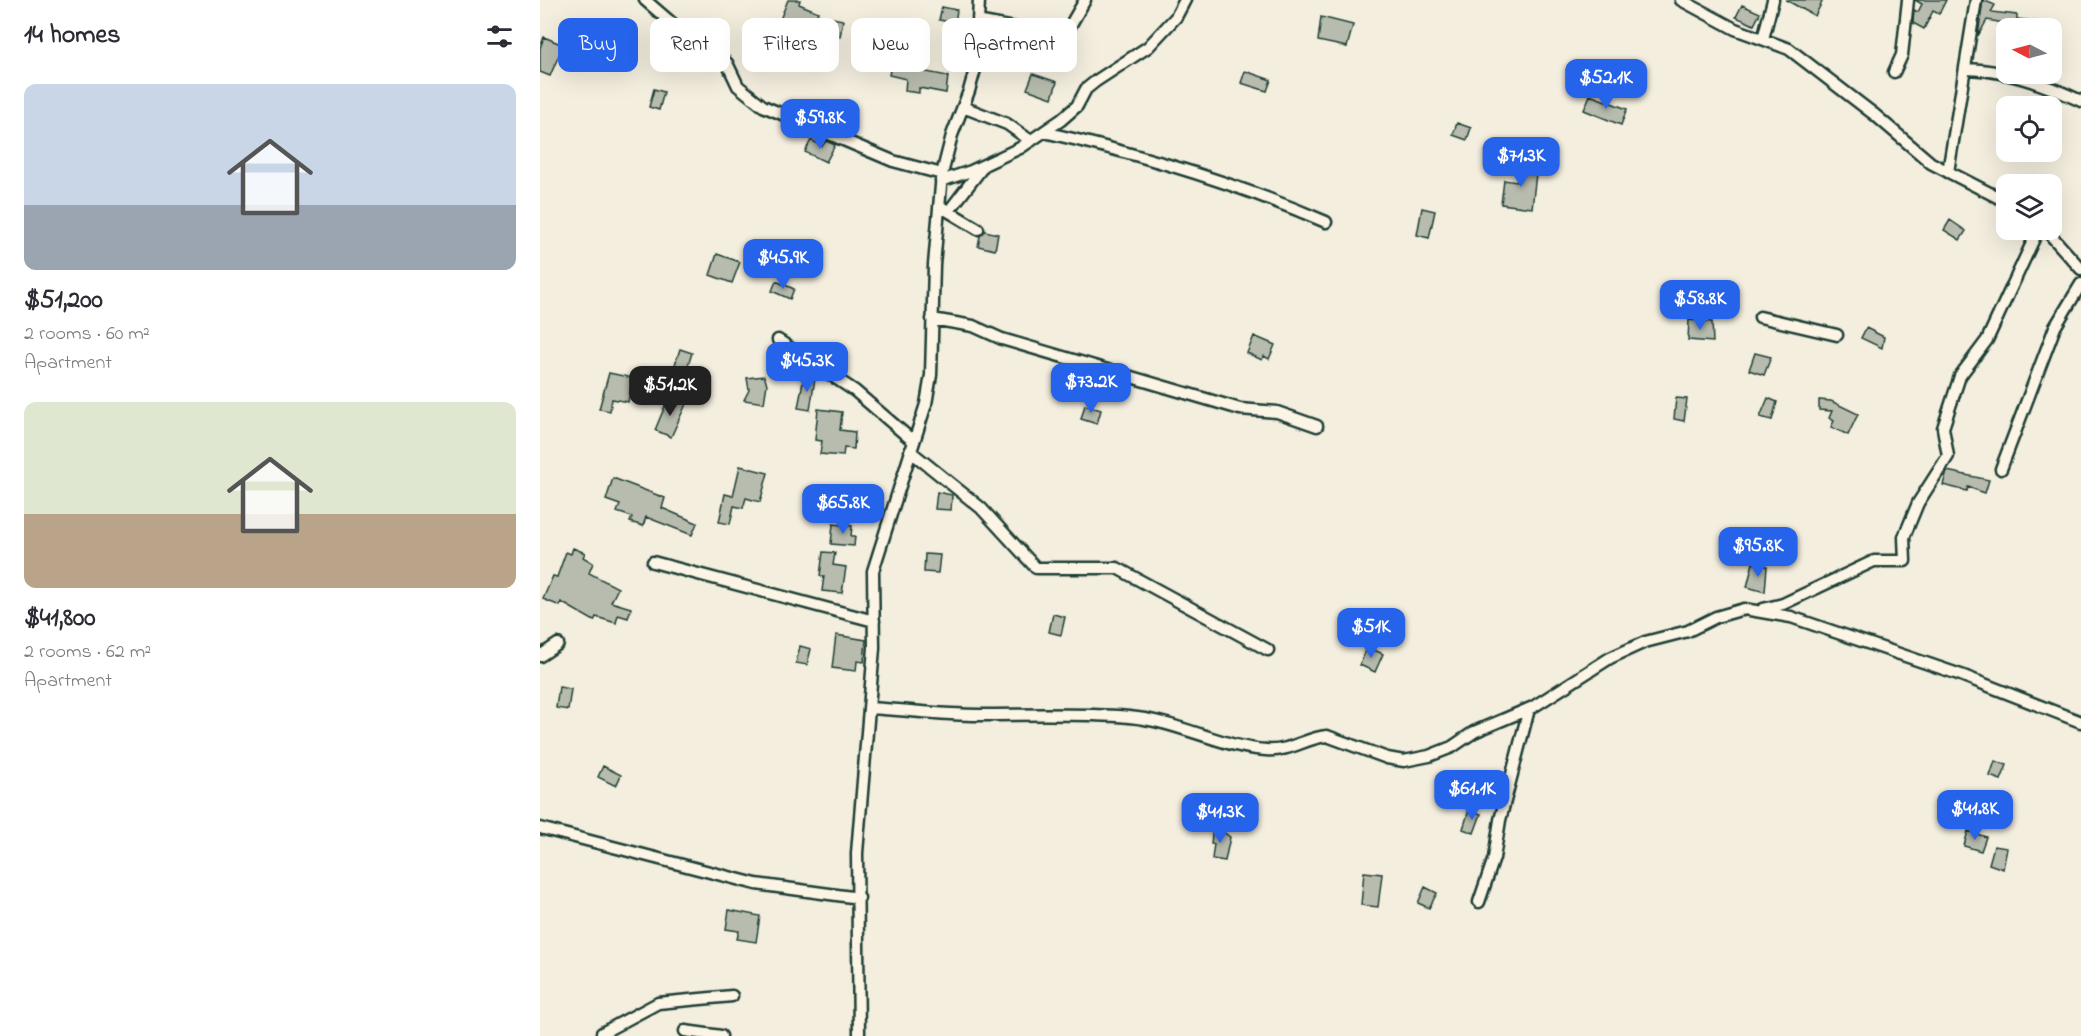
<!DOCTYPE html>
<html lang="en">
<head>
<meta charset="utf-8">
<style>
  :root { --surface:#fff; --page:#f2f2f3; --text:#2b2b33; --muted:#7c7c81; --accent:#2563eb }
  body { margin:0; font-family:"Indie Flower",sans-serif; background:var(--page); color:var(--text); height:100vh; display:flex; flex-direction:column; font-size:22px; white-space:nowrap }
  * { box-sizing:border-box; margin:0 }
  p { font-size:20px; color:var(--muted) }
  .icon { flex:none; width:33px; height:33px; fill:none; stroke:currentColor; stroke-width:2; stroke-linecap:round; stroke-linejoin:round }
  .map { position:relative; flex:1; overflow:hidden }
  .sheet { display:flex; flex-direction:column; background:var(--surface); width:540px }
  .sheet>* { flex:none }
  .hud { position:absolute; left:18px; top:18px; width:570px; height:54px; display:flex; gap:12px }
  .needle { width:39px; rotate:276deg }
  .fabs { position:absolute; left:1456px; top:18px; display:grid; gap:12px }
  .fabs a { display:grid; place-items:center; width:66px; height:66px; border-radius:12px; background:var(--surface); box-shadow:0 6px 24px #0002; font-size:30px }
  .price { position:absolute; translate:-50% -51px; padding:0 14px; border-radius:12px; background:var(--accent); color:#fff; font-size:20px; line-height:39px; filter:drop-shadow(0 2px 3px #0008) }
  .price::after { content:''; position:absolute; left:50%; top:36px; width:18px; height:14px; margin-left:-9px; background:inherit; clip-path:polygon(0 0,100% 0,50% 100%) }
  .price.on { background:#222; color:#fff }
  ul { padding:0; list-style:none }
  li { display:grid; align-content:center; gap:12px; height:318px; padding:0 24px }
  li span { display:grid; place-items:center; height:186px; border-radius:12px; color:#555 }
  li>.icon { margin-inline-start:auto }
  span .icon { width:108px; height:108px; fill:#fffc; stroke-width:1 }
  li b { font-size:26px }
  h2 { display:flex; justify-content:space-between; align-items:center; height:72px; padding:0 24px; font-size:26px }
  .chip { padding:0 21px; border-radius:12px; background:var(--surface); box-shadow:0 6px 24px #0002; font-size:21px; line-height:54px }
  .chip.on { background:var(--accent); color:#fff }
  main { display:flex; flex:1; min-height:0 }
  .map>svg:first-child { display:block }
</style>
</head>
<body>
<main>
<section class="sheet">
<h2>14 homes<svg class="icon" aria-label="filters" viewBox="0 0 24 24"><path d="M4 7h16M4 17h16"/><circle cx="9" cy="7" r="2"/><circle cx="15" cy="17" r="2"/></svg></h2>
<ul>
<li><span style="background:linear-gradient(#c9d6e8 65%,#9aa5b1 0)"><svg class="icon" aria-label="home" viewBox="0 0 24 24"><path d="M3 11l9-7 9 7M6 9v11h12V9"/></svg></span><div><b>$51,200</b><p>2 rooms · 60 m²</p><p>Apartment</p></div></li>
<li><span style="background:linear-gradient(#dfe7d0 60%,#b9a48a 0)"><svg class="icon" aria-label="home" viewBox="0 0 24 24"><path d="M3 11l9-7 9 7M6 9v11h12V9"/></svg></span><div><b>$41,800</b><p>2 rooms · 62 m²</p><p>Apartment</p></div></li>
</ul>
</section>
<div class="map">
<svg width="1541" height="1036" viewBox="0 0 1541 1036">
  <rect width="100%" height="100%" fill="#f3eede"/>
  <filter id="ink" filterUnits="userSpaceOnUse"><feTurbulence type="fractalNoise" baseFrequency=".0167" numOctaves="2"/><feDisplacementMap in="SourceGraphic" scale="12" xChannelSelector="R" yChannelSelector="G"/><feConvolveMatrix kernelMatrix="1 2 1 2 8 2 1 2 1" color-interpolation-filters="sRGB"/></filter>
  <g filter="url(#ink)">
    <path fill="#b8bcae" stroke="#1f3d34" stroke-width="1.5" d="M 248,0 L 260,0 L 259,4 L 278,12 L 277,15 L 303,20 L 300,37 L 278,33 L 253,22 L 250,44 L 239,42 L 241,17 Z
      M 1246,0 L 1283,0 L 1275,16 Z
      M 1375,0 L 1406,0 L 1399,14 L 1393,11 L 1384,29 L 1373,23 L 1374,10 L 1378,12 L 1382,4 Z
      M 1443,0 L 1455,5 L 1451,12 L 1477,15 L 1477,19 L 1500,22 L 1500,28 L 1467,28 L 1464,23 L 1447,20 L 1438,36 Z
      M 1202,5 L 1220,13 L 1214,25 L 1196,17 Z
      M 402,7 L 417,10 L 415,23 L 399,20 Z
      M 781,17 L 813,25 L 807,47 L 778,41 Z
      M 360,35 L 377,39 L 377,43 L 380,43 L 376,67 L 382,67 L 381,71 L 408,76 L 406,93 L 379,88 L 379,93 L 365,91 L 366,79 L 349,75 L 352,59 L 356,60 Z
      M 4,37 L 35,50 L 31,60 L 19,55 L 10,76 L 0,72 L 0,48 Z
      M 705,71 L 731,80 L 727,91 L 701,83 Z
      M 493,74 L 517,82 L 512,98 L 487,89 Z
      M 114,89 L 124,92 L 119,110 L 109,107 Z
      M 1050,95 L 1087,109 L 1081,125 L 1044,110 Z
      M 917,123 L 931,128 L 927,140 L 913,135 Z
      M 271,140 L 282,146 L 286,141 L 295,145 L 286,162 L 265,152 Z
      M 981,162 L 997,165 L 992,208 L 961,204 L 964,180 L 977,182 Z
      M 882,208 L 895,211 L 889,238 L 877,235 Z
      M 1410,220 L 1426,231 L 1420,240 L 1404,230 Z
      M 445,231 L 458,234 L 455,250 L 438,246 L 440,236 Z
      M 177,254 L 200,262 L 192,283 L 170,275 Z
      M 236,281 L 254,289 L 250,299 L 232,291 Z
      M 1149,320 L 1172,322 L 1173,342 L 1148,340 Z
      M 1326,328 L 1344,337 L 1342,348 L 1321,338 Z
      M 714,336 L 735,345 L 729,359 L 724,356 L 722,360 L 707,353 Z
      M 140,349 L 152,353 L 144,378 L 132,374 Z
      M 1215,353 L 1231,357 L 1224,375 L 1209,370 Z
      M 69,373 L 93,378 L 88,402 L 72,399 L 70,411 L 59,409 Z
      M 224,376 L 227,384 L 224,403 L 204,400 L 209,390 L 207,378 Z
      M 264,376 L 275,378 L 270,410 L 258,408 Z
      M 1136,398 L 1147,399 L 1144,421 L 1134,419 Z
      M 1228,398 L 1237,402 L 1232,420 L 1220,417 Z
      M 128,399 L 146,404 L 131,437 L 115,430 Z
      M 1279,400 L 1291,401 L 1318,414 L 1308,435 L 1291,427 L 1294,421 L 1289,418 L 1292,411 L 1279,410 Z
      M 545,405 L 561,410 L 557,424 L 541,419 Z
      M 278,409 L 302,412 L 300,430 L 315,432 L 314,449 L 304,448 L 303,456 L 280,454 L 282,441 L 275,440 Z
      M 200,466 L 228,473 L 220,502 L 206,498 L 203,508 L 194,506 L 190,524 L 179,522 L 185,494 L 193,496 Z
      M 1407,471 L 1449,480 L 1445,493 L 1428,487 L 1427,491 L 1403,485 Z
      M 73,478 L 125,498 L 122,508 L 157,523 L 152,535 L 106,517 L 103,526 L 90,522 L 92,517 L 77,512 L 80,505 L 66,500 Z
      M 397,492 L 412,495 L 411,510 L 395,509 Z
      M 293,524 L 312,526 L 311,536 L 315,536 L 314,546 L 291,544 Z
      M 33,548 L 45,553 L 43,557 L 53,563 L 49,573 L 78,588 L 71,602 L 91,608 L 88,618 L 78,615 L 76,623 L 56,617 L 54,621 L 21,602 L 20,606 L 3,599 L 13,576 L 17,577 L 26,552 L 31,554 Z
      M 283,552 L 295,553 L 293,565 L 306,567 L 302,593 L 282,591 L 284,576 L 280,576 Z
      M 385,554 L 400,555 L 398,573 L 384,572 Z
      M 1213,563 L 1227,566 L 1225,592 L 1207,587 Z
      M 513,614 L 525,617 L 521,635 L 509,632 Z
      M 296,635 L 326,640 L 324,662 L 317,661 L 316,671 L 292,668 Z
      M 260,646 L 271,649 L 267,665 L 256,663 Z
      M 827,647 L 843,654 L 835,672 L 820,665 Z
      M 19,687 L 31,689 L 28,710 L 16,708 Z
      M 1455,761 L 1467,765 L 1461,780 L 1450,776 Z
      M 63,766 L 81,775 L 76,786 L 58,777 Z
      M 929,810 L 941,814 L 934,833 L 923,829 Z
      M 673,825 L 690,837 L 685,861 L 672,859 L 674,844 L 671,844 Z
      M 1428,831 L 1446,837 L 1441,851 L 1424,846 Z
      M 1454,846 L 1467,848 L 1463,869 L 1449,864 Z
      M 824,872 L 842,874 L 838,907 L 821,905 Z
      M 885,887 L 897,893 L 889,908 L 878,903 Z
      M 189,910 L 220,916 L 216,942 L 197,939 L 199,931 L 186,929 Z"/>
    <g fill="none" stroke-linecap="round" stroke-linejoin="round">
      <defs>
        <path id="street" d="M 105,0 L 155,43 L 187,63 L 198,86 L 223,106 L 353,161 L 402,174
          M 1141,0 L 1195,29 L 1249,49 L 1335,115 L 1391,163 L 1467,202
          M 442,22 L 514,35 L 530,26 L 545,0
          M 1223,39 L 1233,0
          M 1426,69 C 1465,70 1505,84 1541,101
          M 1354,72 L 1362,55 L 1368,0
          M 423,107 L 467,124 L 491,141
          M 504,132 C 600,154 696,183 786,222
          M 1408,172 L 1436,0
          M 401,181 L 431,171 L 480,148 L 521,120 L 537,106 L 546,89 L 556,81 L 608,47 L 636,17 L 645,0
          M 403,208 L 438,229
          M 409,211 L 442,168
          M 1506,230 L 1541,269
          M 1220,317 L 1297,335
          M 392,319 L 433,326 L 462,339 L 700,409 L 737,412 L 777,426
          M 238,340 L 315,391 L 373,441
          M 370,451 L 441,508 L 496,568 L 577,568 L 728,650
          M 1461,469 L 1515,327 L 1541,284
          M 113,562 L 334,621
          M 1223,609 L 1243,604 L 1334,561 L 1365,561 L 1364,537 L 1378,503 L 1408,456 L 1403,428 L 1420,376 L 1447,340 L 1498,230
          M 0,656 L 18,644
          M 330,708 C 366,710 403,715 439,715 C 489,715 539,713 589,717 C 638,721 680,747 726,750 C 750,752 765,738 787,736 L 847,758 L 864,761 L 889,756 L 912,747 L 934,732 L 993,707 L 1070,658 L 1105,642 L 1148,631 L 1176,617 L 1204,609 L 1251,617 L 1421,675 L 1541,722
          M 0,828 L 216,884 L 319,898
          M 939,902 L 954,858 L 960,820 L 989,709
          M 145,1031 L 181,1036
          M 62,1036 L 62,1033 L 118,1003 L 192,996
          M 319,1036 L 317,853 L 334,648 L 333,571 L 386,404 L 391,375 L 394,265 L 402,174 L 412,135 L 429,91 L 436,66 L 439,0"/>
      </defs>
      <use href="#street" stroke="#1f3d34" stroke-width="15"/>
      <use href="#street" stroke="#fcf5e5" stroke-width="10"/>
    </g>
  </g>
</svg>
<div class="fabs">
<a><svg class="needle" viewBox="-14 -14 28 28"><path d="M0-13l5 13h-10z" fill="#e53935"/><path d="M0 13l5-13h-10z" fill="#7c7c81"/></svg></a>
<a><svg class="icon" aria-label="locate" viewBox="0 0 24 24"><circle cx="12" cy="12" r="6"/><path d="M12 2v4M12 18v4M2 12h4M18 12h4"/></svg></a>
<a><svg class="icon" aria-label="layers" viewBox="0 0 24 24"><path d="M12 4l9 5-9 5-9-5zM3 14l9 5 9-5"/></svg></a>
</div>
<b class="price" style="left:1066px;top:110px">$52.1K</b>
<b class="price" style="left:280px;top:150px">$59.8K</b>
<b class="price" style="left:981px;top:188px">$71.3K</b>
<b class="price" style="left:243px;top:290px">$45.9K</b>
<b class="price" style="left:1160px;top:331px">$58.8K</b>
<b class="price" style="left:267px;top:393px">$45.3K</b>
<b class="price" style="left:551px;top:414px">$73.2K</b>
<b class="price on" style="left:130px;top:417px">$51.2K</b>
<b class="price" style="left:303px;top:535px">$65.8K</b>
<b class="price" style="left:1218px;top:578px">$95.8K</b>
<b class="price" style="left:831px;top:659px">$51K</b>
<b class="price" style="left:932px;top:821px">$61.1K</b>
<b class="price" style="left:1435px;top:841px">$41.8K</b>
<b class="price" style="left:680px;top:844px">$41.3K</b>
<div class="hud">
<a class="chip on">Buy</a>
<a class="chip">Rent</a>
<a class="chip">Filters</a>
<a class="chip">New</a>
<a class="chip">Apartment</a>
</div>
</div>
</main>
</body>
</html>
